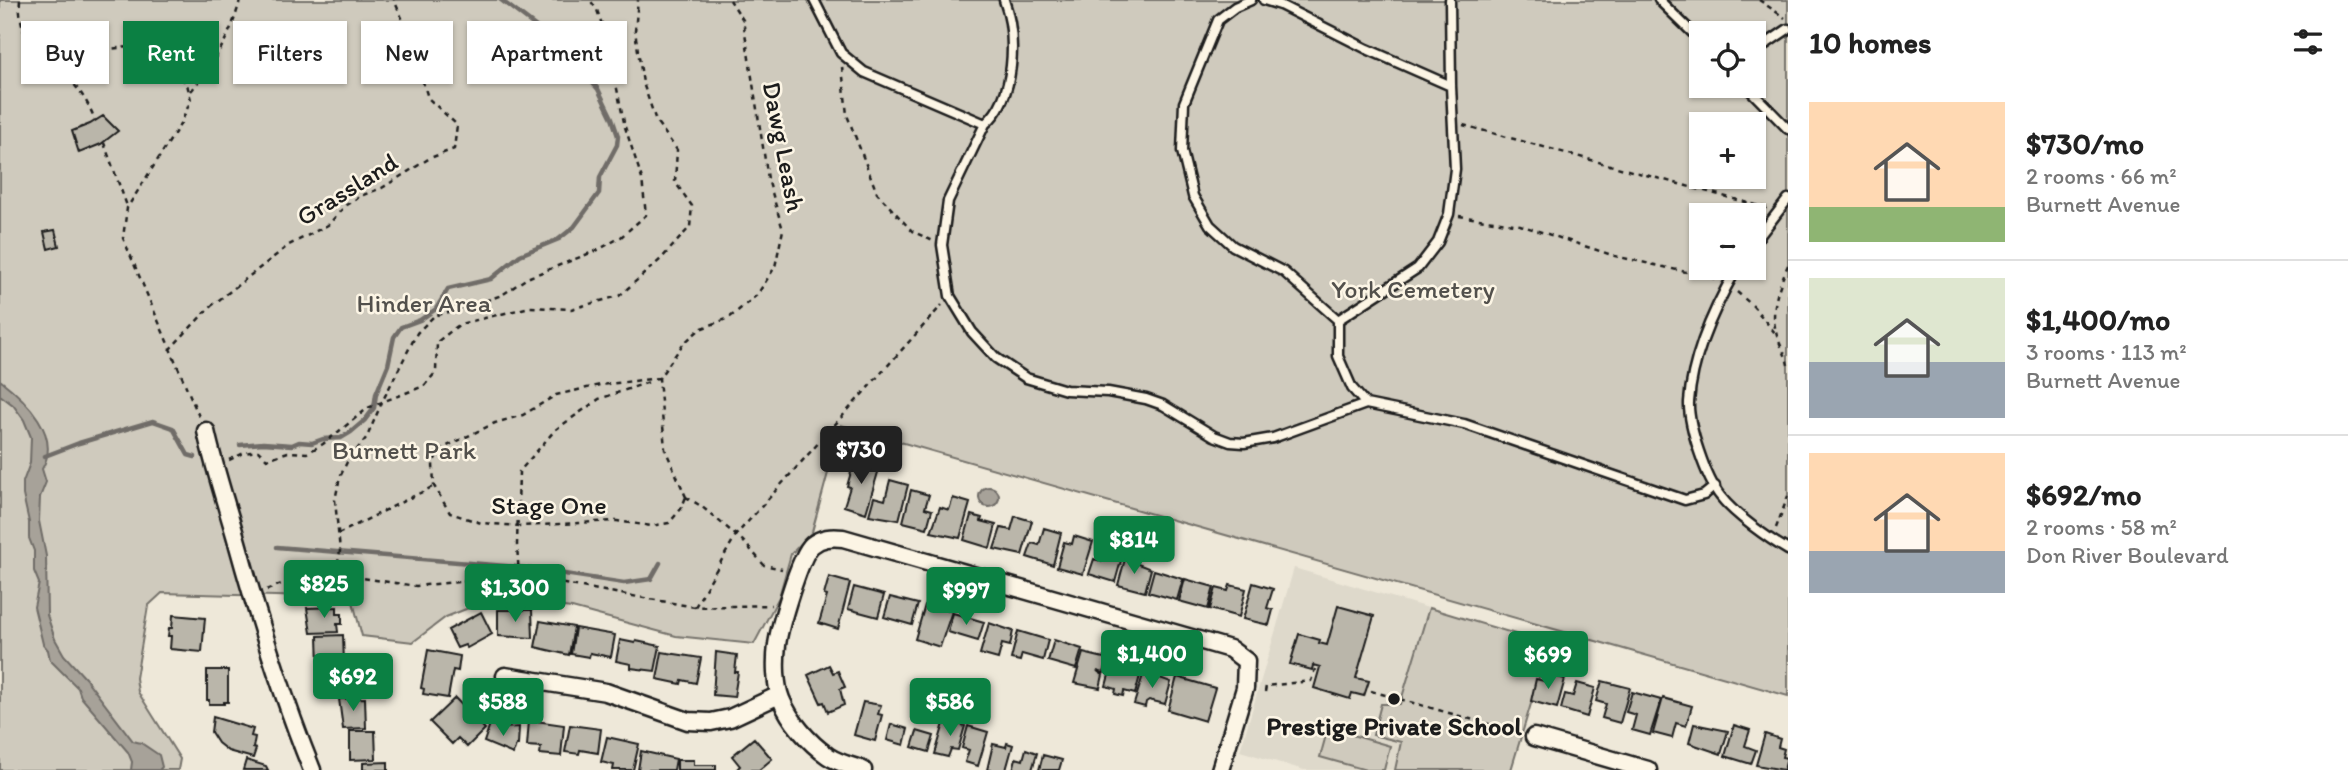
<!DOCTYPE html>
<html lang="en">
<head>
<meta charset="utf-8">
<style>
  :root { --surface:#fff; --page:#f2f2f2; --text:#222; --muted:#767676; --line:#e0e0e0; --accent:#0b8043 }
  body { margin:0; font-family:Itim,sans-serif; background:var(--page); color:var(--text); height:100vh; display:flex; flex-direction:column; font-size:26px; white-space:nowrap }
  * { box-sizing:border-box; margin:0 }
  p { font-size:23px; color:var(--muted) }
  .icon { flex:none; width:38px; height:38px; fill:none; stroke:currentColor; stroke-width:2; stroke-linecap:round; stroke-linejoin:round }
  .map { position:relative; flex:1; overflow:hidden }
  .sheet { display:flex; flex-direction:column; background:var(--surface); width:560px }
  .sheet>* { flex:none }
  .hud { position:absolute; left:21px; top:21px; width:665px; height:63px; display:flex; gap:14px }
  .buttons { position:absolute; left:1689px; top:21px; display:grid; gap:14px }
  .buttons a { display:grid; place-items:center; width:77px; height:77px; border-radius:0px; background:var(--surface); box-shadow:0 2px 5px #0004; font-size:35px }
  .price { position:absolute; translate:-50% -60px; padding:0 16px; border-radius:7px; background:var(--accent); color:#fff; font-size:23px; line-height:46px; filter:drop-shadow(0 2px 4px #0008) }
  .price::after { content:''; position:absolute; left:50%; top:42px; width:21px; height:16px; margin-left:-10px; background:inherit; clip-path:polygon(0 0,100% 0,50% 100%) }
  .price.selected { background:#222; color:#fff }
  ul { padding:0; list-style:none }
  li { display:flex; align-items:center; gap:21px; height:175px; padding:0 21px }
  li+li { border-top:2px solid var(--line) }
  li span { display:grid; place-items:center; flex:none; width:196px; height:140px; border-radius:0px; color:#555 }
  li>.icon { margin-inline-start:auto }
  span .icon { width:84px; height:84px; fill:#fffc; stroke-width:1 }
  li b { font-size:30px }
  h2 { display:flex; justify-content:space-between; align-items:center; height:84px; padding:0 21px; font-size:30px }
  .tag { padding:0 24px; border-radius:0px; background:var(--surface); box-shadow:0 2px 5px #0004; font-size:24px; line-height:63px }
  .tag.selected { background:var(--accent); color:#fff }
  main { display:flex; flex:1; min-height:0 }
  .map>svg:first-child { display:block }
</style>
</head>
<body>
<main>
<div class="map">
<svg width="1788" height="770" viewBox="0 0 1788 770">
  <rect width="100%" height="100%" fill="#eee8d9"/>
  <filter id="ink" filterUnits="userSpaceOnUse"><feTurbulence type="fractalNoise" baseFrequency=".0143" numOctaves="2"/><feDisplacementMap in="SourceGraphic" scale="14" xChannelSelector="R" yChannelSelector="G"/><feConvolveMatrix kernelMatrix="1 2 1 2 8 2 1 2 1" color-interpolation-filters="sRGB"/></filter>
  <g filter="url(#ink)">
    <path fill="#ded9cb" d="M 1294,568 L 1549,644 L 1511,770 L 1304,770 L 1240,751 Z"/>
    <path fill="#cfcabd" stroke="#76736c" stroke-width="2" fill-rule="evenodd" d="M 0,0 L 1788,0 L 1788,696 L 841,425 L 812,532 L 791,554 L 779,597 L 754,644 L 676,636 L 572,608 L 491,599 L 446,617 L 413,642 L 362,636 L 352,598 L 162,593 L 148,606 L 136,678 L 138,692 L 180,759 L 178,770 L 0,770 ZM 1701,33 L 1754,33 L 1754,86 L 1701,86 ZM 1701,124 L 1754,124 L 1754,177 L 1701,177 ZM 1701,215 L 1754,215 L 1754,268 L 1701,268 Z
      M 1429,608 L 1549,644 L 1511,770 L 1395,770 L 1401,742 L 1373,735 L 1381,704 L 1400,704 Z
      M 1328,728 L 1390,746 L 1384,770 L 1366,770 L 1320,757 Z"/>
    <path fill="#a7a299" stroke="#6f6c67" stroke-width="2" d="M 0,380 C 26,400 62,435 42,469 L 46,482 L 40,497 L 39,521 L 46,556 L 47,615 L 55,639 L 64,655 L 85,678 L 133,741 L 141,743 L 159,755 L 162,767 L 159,770 L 131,770 L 132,762 L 128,752 L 81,697 L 78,688 L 50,660 L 48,650 L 43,644 L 34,607 L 39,583 L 34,571 L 34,551 L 29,538 L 29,522 L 23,495 L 23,482 L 30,463 L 31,437 L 24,420 L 13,405 L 0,395 Z
      M979 497a10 10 0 1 1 20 0a10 10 0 1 1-20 0Z"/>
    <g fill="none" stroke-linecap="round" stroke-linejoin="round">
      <path stroke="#6f6c67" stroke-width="4.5" d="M 240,445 L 263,443 L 292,445 L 299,442 L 312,443 L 323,439 L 341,438 L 351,432 L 365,420 L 374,408 L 376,394 L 388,365 L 394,337 L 401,327 L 420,320 L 436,309 L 448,289 L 491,279 L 520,255 L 559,239 L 574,227 L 599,193 L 600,177 L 617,145 L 618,136 L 612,118 L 598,89 L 556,42 L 501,0
        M 45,456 L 79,443 L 153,421 L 173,428 L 188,455 L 195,457
        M 277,547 L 518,567 L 624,583 L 651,579 L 660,563"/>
    </g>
    <path fill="#bab6aa" stroke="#1c1c1c" stroke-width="2" d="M 103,116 L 118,131 L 101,144 L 79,153 L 72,131 L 90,124 Z
      M 55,230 L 59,246 L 48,249 L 44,232 Z
      M 862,460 L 873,463 L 872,467 L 879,469 L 866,513 L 844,506 L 850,487 L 847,486 L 854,462 L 860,464 Z
      M 890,480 L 908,485 L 899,520 L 869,515 L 874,497 L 885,500 Z
      M 911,490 L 929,495 L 925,508 L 932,510 L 927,528 L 903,522 Z
      M 953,498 L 970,503 L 960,538 L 931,532 L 940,507 L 949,510 Z
      M 971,515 L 982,518 L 981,521 L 996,525 L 990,548 L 964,540 Z
      M 1015,516 L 1032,521 L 1022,555 L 994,549 L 1001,528 L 1011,530 Z
      M 1044,528 L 1061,533 L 1053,565 L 1027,557 L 1032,543 L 1039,545 Z
      M 1074,536 L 1093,542 L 1083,574 L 1057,567 L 1064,542 L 1072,544 Z
      M 1106,545 L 1124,550 L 1115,582 L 1089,574 L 1094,559 L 1101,561 Z
      M 1125,559 L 1151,569 L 1145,592 L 1118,585 Z
      M 1154,570 L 1183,579 L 1177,600 L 1148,592 Z
      M 829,577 L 850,583 L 838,629 L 819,623 L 827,596 L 824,595 Z
      M 1185,579 L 1214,587 L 1208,609 L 1179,601 Z
      M 1253,583 L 1273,589 L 1267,608 L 1273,610 L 1269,625 L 1243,619 Z
      M 1230,585 L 1246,589 L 1239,617 L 1210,609 L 1216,588 L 1228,591 Z
      M 854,587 L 884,595 L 878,617 L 848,609 Z
      M 890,597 L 918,604 L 912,625 L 884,617 Z
      M 925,605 L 952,611 L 940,647 L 915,639 Z
      M 1338,606 L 1374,616 L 1356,678 L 1369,681 L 1364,696 L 1352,693 L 1350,699 L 1314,688 L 1320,667 L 1313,665 L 1312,670 L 1290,664 L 1299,634 L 1320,640 L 1319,643 L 1327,645 Z
      M 337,607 L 337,614 L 342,614 L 342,624 L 337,624 L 338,632 L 311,633 L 307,608 Z
      M 498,610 L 532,610 L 533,638 L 498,636 Z
      M 481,612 L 492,634 L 467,648 L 465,645 L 457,648 L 448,630 Z
      M 953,613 L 984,622 L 978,641 L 948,632 Z
      M 173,615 L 205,618 L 202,652 L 170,649 L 171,636 L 168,636 L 169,628 L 172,628 Z
      M 540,621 L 574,627 L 569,655 L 535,647 Z
      M 989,623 L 1013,631 L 1010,646 L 1002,644 L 998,659 L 980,654 Z
      M 575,628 L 615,635 L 611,657 L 590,653 L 589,657 L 571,654 Z
      M 1018,631 L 1048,640 L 1043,660 L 1022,654 L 1020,661 L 1011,659 Z
      M 343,635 L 344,664 L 319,665 L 318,636 Z
      M 620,640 L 635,643 L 636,641 L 660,646 L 655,671 L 631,668 L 631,664 L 616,661 Z
      M 1054,640 L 1082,649 L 1076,669 L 1048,661 Z
      M 428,650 L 460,656 L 458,671 L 453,670 L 448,698 L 423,694 L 424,689 L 421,688 Z
      M 662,652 L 701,658 L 696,683 L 682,680 L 681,684 L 657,679 Z
      M 716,652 L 737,655 L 735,672 L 738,672 L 734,697 L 713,695 Z
      M 1083,653 L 1108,659 L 1104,673 L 1097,671 L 1103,675 L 1100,688 L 1074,683 Z
      M 1112,664 L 1141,672 L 1135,694 L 1124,691 L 1123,696 L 1115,694 L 1116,689 L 1106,686 Z
      M 829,665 L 833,673 L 838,671 L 845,687 L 840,689 L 844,705 L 828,712 L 824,702 L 821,703 L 808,675 Z
      M 354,667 L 355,696 L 330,697 L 329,668 Z
      M 207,670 L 228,670 L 228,702 L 224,702 L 224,704 L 209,704 L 209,700 L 207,700 Z
      M 1144,672 L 1171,682 L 1165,704 L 1149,700 L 1146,702 L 1145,707 L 1134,704 Z
      M 1546,674 L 1565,679 L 1557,708 L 1531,701 L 1536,679 L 1544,681 Z
      M 1177,677 L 1215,688 L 1205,721 L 1168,710 Z
      M 1602,681 L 1630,688 L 1620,723 L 1602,718 L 1606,704 L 1596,701 Z
      M 1577,683 L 1595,688 L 1587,717 L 1561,709 L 1565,694 L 1573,696 Z
      M 1632,692 L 1661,700 L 1650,735 L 1632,730 L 1636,715 L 1626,712 Z
      M 365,698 L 366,728 L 343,729 L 339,699 Z
      M 455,698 L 485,729 L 467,747 L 458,738 L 452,744 L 430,722 Z
      M 1663,698 L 1692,706 L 1686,726 L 1676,723 L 1672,738 L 1653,733 Z
      M 863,702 L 881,705 L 878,714 L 882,715 L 875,741 L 854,735 Z
      M 213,717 L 253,729 L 251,736 L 255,737 L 253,748 L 256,749 L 253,758 L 228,751 L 218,743 L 211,732 Z
      M 529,720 L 564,725 L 561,756 L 540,754 L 541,747 L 527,746 Z
      M 945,720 L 965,726 L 958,750 L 951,749 L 948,757 L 935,754 Z
      M 490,724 L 502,728 L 519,727 L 518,745 L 516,745 L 513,754 L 484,742 Z
      M 891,724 L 908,729 L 904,745 L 887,740 Z
      M 1694,724 L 1728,731 L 1721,754 L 1689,743 Z
      M 570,725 L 601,729 L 598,753 L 580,750 L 579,754 L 565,752 Z
      M 1734,725 L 1750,730 L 1745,746 L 1756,750 L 1751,764 L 1725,756 Z
      M 968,726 L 988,732 L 978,766 L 965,762 L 969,750 L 962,748 Z
      M 350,731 L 375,731 L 376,759 L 350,760 Z
      M 917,731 L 934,736 L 929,752 L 912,747 Z
      M 1765,734 L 1780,739 L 1778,747 L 1784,749 L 1782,757 L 1787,758 L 1784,770 L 1756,765 Z
      M 607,737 L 639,744 L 633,770 L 613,770 L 614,765 L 601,762 Z
      M 754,738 L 772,759 L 759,770 L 736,770 L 740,766 L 732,756 Z
      M 1007,743 L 1013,745 L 1006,770 L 987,770 L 993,744 L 1006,747 Z
      M 1026,749 L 1037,753 L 1032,770 L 1013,770 L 1016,758 L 1023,760 Z
      M 641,751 L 676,759 L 674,770 L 638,770 Z
      M 1043,755 L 1062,760 L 1059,770 L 1039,770 Z
      M 246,760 L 266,766 L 268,770 L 243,770 Z
      M 677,760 L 694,760 L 694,765 L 716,765 L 716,770 L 677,770 Z
      M 388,762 L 388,770 L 363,770 L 363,763 Z"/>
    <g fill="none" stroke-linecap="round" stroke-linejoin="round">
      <defs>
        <path id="lane" d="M 814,0 L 841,53 L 864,72 L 985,124
          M 1004,0 C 1017,36 1016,98 985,124 L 948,201 L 942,245 L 950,296 L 972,332 L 996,358 L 1026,378 L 1066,390 L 1108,392 L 1146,399 L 1163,405 L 1214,436 L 1230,442 L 1244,443 L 1273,438 L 1366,404
          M 1251,0 L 1235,7 L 1218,20 L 1184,103 L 1182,151 L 1193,196 L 1210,225 L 1233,246 L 1284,272 L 1338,320 L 1338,356 L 1352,388 L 1366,404 L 1464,424 L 1685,500 L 1704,495 L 1715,486
          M 1264,0 L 1280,5 L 1367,49 L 1451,86
          M 1659,0 L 1701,41
          M 1754,52 L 1788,29
          M 1746,86 L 1788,129
          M 1754,243 L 1788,199
          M 1737,268 C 1714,308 1692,355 1689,402 C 1688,425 1706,479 1721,497 C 1735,515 1769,539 1788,550
          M 1338,320 L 1418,268 L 1438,242 L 1449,214 L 1455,169 L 1451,86 L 1450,0"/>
        <path id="street" d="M 206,431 C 214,467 225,500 235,535 C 257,615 281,693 312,770
          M 505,676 L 606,692 L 688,721 L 711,722 L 730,718 L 779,695
          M 1534,737 L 1648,770
          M 863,770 C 852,766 838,763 828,756 C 808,742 790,721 781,699 C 775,684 775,661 777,645 C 779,628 800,555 812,545 C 822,537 831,537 843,538 L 1230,649 L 1246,661 L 1245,688 L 1220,770"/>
      </defs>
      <use href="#lane" stroke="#1c1c1c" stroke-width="13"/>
      <use href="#street" stroke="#1c1c1c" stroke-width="21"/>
      <path stroke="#1c1c1c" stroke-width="2.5" stroke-dasharray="5 5" stroke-linecap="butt" d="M 20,0 C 18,16 25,44 38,55 C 42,59 49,61 53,64 L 95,50 L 143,46 L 157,52 L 187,84 L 191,100 L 181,123 L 127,208 L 123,238 L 200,419
        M 1759,0 L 1785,18
        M 53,64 C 72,80 86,96 95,120
        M 842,67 L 847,115 L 877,193 L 912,231 L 933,241
        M 191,91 C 213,65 232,34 240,0
        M 1463,125 L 1767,208
        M 104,143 L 127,206
        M 1459,216 L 1520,225 L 1615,256 L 1717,279
        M 1788,265 C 1779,286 1770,309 1776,332 C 1778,343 1786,353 1788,365
        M 1737,292 L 1753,306 L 1775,333
        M 169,350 L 210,307 L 289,245 L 328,225 L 346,205 L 363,195 L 382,188 L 430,158 L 454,149 L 457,125 L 428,98 L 406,27 L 394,0
        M 659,378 L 600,385 L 556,395 L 523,415 L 495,423 L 439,450 L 433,464 L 434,486 L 450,513 L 481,523 L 519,526 L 617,521 L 651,526 L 669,523 L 681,509 L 686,497
        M 229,460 L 244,453 L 258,451 L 267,459 L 288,452 L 307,453 L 323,444 L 368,408 L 382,402 L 417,333 L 434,316 L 464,308 L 502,295 L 527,278 L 598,250 L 621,237 L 646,215 L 642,179 L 625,127 L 606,36 L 597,10 L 590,0
        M 686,497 L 665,449 L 659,378 L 683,344 L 700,329 L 729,318 L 757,295 L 775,267 L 783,230 L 768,179 L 743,20 L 730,0
        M 686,497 L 701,506 L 743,541 L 764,565 L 782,569
        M 1776,528 L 1788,496
        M 338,534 L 434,486
        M 336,574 L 340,551 L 335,500 L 340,477 L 347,462 L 367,437 L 382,402 L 424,386 L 436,372 L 437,342 L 460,324 L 530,307 L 571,309 L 619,296 L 661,259 L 690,227 L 692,206 L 675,182 L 677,150 L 656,121 L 643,83 L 635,31 L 638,0
        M 519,576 L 517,545 L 519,472 L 555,430 L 599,399 L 652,381
        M 267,590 L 295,578 L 336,574 L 416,586 L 519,576 L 695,607 L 771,605
        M 695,607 L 736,535 L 942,305
        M 1371,691 L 1520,733
        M 1265,692 L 1266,686 L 1311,681 L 1315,669"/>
      <use href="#lane" stroke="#fcf5e5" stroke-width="8"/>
      <use href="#street" stroke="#fcf5e5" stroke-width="16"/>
    </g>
  </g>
  <circle fill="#1c1c1c" stroke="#fcf5e5" stroke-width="2.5" cx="1394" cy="699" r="7"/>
  <g text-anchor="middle" stroke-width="5" stroke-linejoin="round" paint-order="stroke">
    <g font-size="26" fill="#1c1c1c" stroke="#fcf5e5">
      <text transform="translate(784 147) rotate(79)" y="9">Dawg Leash</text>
      <text transform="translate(347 189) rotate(-32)" y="9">Grassland</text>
      <text x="549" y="514">Stage One</text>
    </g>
    <g font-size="26" fill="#52504c" stroke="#fcf5e5">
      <text x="1413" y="298">York Cemetery</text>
      <text x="424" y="312">Hinder Area</text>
      <text x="404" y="459">Burnett Park</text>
    </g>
    <g font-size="26" font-weight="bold" fill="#1c1c1c" stroke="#fcf5e5">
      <text x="1394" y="735">Prestige Private School</text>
    </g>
  </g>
</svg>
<div class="buttons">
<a><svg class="icon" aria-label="locate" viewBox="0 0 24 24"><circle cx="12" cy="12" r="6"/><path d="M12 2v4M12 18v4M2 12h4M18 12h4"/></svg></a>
<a>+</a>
<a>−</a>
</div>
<b class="price selected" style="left:861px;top:486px">$730</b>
<b class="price" style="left:1134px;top:576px">$814</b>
<b class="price" style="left:324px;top:620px">$825</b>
<b class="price" style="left:515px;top:624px">$1,300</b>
<b class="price" style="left:966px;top:627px">$997</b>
<b class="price" style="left:1152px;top:690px">$1,400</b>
<b class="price" style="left:1548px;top:691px">$699</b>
<b class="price" style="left:353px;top:713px">$692</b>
<b class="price" style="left:503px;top:738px">$588</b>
<b class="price" style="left:950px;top:738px">$586</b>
<div class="hud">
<a class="tag">Buy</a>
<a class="tag selected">Rent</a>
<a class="tag">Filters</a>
<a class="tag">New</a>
<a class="tag">Apartment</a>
</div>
</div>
<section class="sheet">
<h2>10 homes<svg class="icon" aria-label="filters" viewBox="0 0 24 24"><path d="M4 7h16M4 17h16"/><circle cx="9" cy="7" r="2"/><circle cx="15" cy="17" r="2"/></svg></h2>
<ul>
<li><span style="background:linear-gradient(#ffd9b3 75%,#8fb573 0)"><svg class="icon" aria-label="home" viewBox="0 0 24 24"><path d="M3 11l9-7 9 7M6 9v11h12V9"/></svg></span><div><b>$730/mo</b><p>2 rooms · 66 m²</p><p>Burnett Avenue</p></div></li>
<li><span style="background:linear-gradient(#dfe7d0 60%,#9aa5b1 0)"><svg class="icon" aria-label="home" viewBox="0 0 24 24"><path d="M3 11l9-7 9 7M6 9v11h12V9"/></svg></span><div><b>$1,400/mo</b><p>3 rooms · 113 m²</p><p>Burnett Avenue</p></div></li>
<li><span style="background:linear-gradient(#ffd9b3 70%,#9aa5b1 0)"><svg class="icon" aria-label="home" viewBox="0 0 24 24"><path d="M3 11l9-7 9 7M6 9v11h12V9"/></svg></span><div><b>$692/mo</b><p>2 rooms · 58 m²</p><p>Don River Boulevard</p></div></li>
</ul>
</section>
</main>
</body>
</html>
